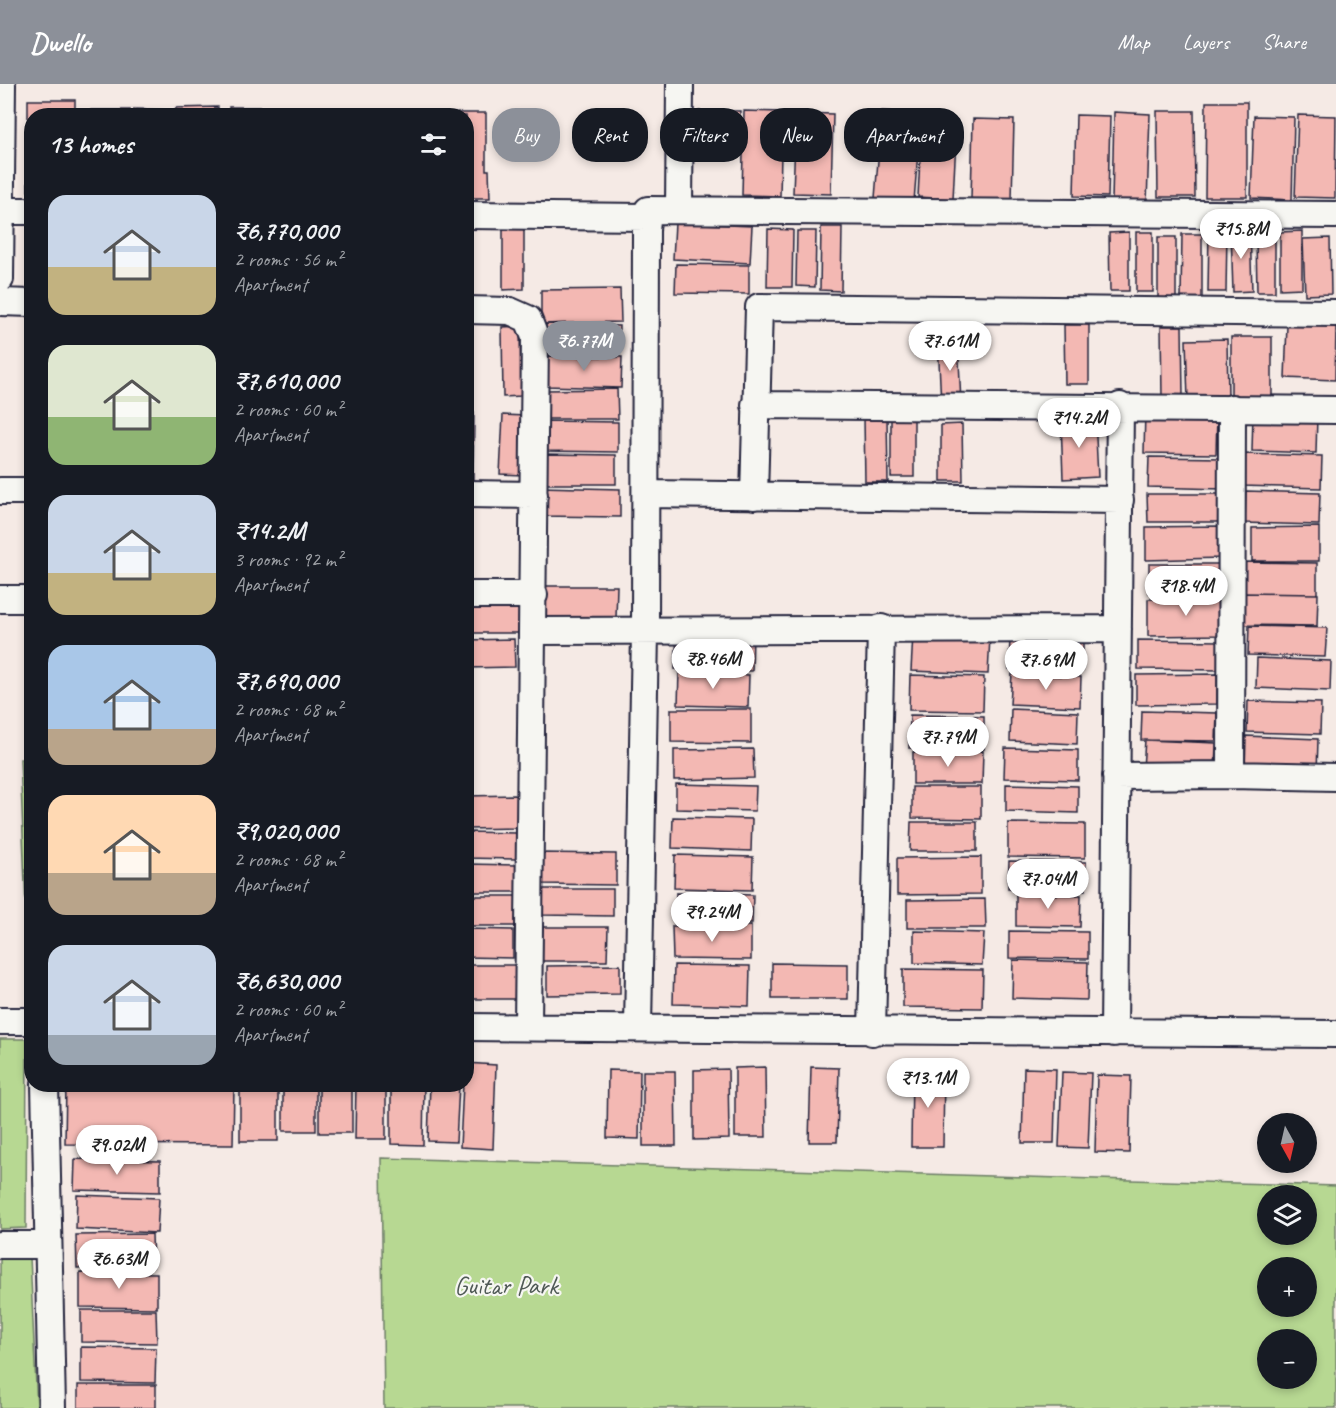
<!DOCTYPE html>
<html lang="en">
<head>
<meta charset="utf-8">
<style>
  :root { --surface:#171b24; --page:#242831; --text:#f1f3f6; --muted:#9ea1a6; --accent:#8c9099 }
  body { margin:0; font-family:Caveat,sans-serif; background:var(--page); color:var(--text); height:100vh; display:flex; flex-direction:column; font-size:22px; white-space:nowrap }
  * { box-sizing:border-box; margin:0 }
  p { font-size:20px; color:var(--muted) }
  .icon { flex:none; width:33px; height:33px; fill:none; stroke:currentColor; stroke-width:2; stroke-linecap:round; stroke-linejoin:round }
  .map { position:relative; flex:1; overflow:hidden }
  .drawer { position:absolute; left:24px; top:24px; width:450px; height:984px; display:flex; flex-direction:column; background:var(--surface); border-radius:24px; box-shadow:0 3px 9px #0003 }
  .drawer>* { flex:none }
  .hud { position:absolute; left:492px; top:24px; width:570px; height:54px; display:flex; gap:12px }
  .needle { width:39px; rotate:172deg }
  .fabs { position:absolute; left:1257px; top:1029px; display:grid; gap:12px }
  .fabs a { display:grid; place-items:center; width:60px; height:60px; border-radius:50%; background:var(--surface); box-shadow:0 3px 9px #0003; font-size:30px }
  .price { position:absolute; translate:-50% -51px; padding:0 14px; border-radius:21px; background:#fff; color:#222; font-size:20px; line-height:39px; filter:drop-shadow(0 2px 3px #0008) }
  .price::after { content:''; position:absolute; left:50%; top:36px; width:18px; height:14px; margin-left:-9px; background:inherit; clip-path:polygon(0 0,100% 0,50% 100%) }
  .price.active { background:var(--accent); color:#fff }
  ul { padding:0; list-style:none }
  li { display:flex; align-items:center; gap:18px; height:150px; padding:0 24px }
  li span { display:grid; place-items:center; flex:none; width:168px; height:120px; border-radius:18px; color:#555 }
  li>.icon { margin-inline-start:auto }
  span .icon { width:72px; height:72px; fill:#fffc; stroke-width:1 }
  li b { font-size:26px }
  h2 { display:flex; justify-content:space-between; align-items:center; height:72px; padding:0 24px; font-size:26px }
  .tag { padding:0 21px; border-radius:24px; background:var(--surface); box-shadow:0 3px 9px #0003; font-size:21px; line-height:54px }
  .tag.active { background:var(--accent); color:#fff }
  header { display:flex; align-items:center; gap:36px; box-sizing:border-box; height:84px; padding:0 30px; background:var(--accent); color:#fff }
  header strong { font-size:28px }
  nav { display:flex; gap:33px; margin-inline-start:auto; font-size:21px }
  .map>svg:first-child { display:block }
</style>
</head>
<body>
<header>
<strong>Dwello</strong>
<nav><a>Map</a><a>Layers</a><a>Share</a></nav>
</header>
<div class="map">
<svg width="1336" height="1324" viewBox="0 0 1336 1324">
  <rect width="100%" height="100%" fill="#f5eae5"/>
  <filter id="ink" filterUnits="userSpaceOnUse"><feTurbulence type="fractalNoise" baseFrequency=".0167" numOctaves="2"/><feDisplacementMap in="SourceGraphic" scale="12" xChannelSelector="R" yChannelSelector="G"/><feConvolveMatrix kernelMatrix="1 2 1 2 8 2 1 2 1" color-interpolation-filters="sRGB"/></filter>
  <g filter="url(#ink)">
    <path fill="#b7d892" stroke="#6c7d66" stroke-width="1.5" fill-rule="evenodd" d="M 20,675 L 31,675 L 31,901 L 29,901 Z
      M 0,955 L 27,955 L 26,1144 L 0,1145 Z
      M 381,1074 L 1336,1102 L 1336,1324 L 384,1324 ZM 1268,1112 L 1306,1112 L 1306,1150 L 1268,1150 ZM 1268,1184 L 1306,1184 L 1306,1222 L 1268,1222 ZM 1268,1256 L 1306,1256 L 1306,1294 L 1268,1294 Z
      M 30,1173 L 37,1324 L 0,1324 L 0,1174 Z"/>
    <path fill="#f3b8b3" stroke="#22223b" stroke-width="1.5" d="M 28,16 L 75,16 L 75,32 L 32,32 L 32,107 L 28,107 Z
      M 1206,18 L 1247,18 L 1247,113 L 1205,113 Z
      M 218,23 L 218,32 L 176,32 L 176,24 Z
      M 229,23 L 263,23 L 263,32 L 229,32 Z
      M 134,25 L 175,26 L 175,32 L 134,32 Z
      M 91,26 L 130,26 L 129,32 L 91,32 Z
      M 699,27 L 740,27 L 739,63 L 698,61 Z
      M 744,27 L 782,28 L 780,112 L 742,111 Z
      M 882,27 L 921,30 L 914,117 L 875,114 Z
      M 1157,27 L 1194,27 L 1195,113 L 1158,113 Z
      M 318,28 L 353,28 L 353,32 L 318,32 Z
      M 1114,28 L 1150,30 L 1147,119 L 1112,118 Z
      M 450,29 L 486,29 L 486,86 L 489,86 L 490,114 L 466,114 L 466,32 L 450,32 Z
      M 796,29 L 833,30 L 831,110 L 793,109 Z
      M 1076,31 L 1110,32 L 1108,113 L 1074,112 Z
      M 1298,31 L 1336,32 L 1335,114 L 1295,113 Z
      M 1254,32 L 1294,33 L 1292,116 L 1251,114 Z
      M 922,35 L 957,36 L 953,115 L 918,113 Z
      M 973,35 L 1014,36 L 1012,115 L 971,115 Z
      M 675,139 L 752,142 L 750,179 L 673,175 Z
      M 503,140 L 524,140 L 524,205 L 503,206 Z
      M 821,143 L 842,143 L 841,207 L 820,206 Z
      M 1250,144 L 1252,207 L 1233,208 L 1231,145 Z
      M 768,145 L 793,146 L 792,203 L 767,203 Z
      M 1209,146 L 1227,147 L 1226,208 L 1208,208 Z
      M 28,147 L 32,147 L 32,197 L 28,197 Z
      M 797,147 L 816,147 L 815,203 L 796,202 Z
      M 1302,147 L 1302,204 L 1280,205 L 1280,148 Z
      M 1129,148 L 1129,207 L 1110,207 L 1109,149 Z
      M 1136,148 L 1153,148 L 1153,208 L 1136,208 Z
      M 1182,150 L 1202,150 L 1202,216 L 1181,216 Z
      M 1158,153 L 1176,153 L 1176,215 L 1158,215 Z
      M 1330,154 L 1331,210 L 1305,211 L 1303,155 Z
      M 1256,155 L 1275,155 L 1275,208 L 1257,208 Z
      M 676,180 L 749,181 L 749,210 L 675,209 Z
      M 620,205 L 621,238 L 541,240 L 541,206 Z
      M 546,240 L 619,242 L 618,270 L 546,269 Z
      M 1064,241 L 1089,241 L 1089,300 L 1065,300 Z
      M 1287,241 L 1336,242 L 1335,296 L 1285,294 Z
      M 520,242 L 521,312 L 503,313 L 502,243 Z
      M 1161,242 L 1182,242 L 1183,314 L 1162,314 Z
      M 1231,253 L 1272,253 L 1272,315 L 1231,315 Z
      M 958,254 L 961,320 L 941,321 L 938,255 Z
      M 1227,255 L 1228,314 L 1188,316 L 1186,256 Z
      M 546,272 L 622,273 L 621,304 L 545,302 Z
      M 617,305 L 618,335 L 546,335 L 546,306 Z
      M 1145,328 L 1217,330 L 1216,370 L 1144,369 Z
      M 28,329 L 32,329 L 32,390 L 28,390 Z
      M 466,329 L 474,329 L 473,396 L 466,396 Z
      M 1253,330 L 1317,332 L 1316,369 L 1252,367 Z
      M 503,331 L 525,332 L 522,391 L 500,390 Z
      M 891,332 L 914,332 L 914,393 L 891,393 Z
      M 864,333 L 887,333 L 888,398 L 865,398 Z
      M 1095,334 L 1098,393 L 1063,395 L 1061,336 Z
      M 545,337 L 618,338 L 618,368 L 544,367 Z
      M 962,340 L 963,397 L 941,397 L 941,341 Z
      M 543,370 L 616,371 L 616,400 L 543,400 Z
      M 1242,370 L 1322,372 L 1321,404 L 1242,402 Z
      M 1149,373 L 1223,374 L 1223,405 L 1148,403 Z
      M 540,403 L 620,405 L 620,433 L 539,432 Z
      M 1246,407 L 1320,409 L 1319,441 L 1245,439 Z
      M 1147,410 L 1220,410 L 1221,438 L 1148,438 Z
      M 29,437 L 32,437 L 32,499 L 28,498 Z
      M 1220,442 L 1220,474 L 1146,476 L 1146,443 Z
      M 1319,443 L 1319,477 L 1252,477 L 1252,444 Z
      M 1243,478 L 1317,479 L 1317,510 L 1242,509 Z
      M 1149,480 L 1220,480 L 1220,509 L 1149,509 Z
      M 545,502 L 617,502 L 616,534 L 545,534 Z
      M 1240,509 L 1318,510 L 1317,542 L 1239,541 Z
      M 1148,515 L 1224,515 L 1224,551 L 1148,552 Z
      M 519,516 L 520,549 L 466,549 L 466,517 Z
      M 1249,542 L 1327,544 L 1325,573 L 1248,571 Z
      M 677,550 L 753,553 L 752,587 L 675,585 Z
      M 913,550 L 990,553 L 988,590 L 911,587 Z
      M 1010,552 L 1083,554 L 1083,587 L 1009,585 Z
      M 514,555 L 515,583 L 466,584 L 466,556 Z
      M 1138,556 L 1221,557 L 1221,586 L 1138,585 Z
      M 1257,574 L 1331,577 L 1330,607 L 1256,604 Z
      M 679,588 L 749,591 L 748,623 L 678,621 Z
      M 1012,590 L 1081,593 L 1080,623 L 1010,620 Z
      M 1217,590 L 1217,620 L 1136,621 L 1136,591 Z
      M 910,591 L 984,593 L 983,627 L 909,626 Z
      M 1248,617 L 1321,619 L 1320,650 L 1247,648 Z
      M 671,625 L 751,625 L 751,659 L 671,658 Z
      M 1011,625 L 1078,628 L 1077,660 L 1010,657 Z
      M 1142,627 L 1217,629 L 1216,657 L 1141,656 Z
      M 910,631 L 984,632 L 984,665 L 909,664 Z
      M 1246,652 L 1318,655 L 1317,689 L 1245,687 Z
      M 1145,656 L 1216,659 L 1215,687 L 1143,684 Z
      M 1005,664 L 1078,666 L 1078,696 L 1004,694 Z
      M 753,665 L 754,694 L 674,696 L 674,666 Z
      M 983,667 L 982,700 L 913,700 L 913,668 Z
      M 676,700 L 756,702 L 755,727 L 676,725 Z
      M 1006,700 L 1078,702 L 1078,729 L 1006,727 Z
      M 912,703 L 981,703 L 981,735 L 912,734 Z
      M 517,711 L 518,744 L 466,745 L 466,712 Z
      M 673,733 L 752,735 L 751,767 L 672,764 Z
      M 911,738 L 977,738 L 977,767 L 910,767 Z
      M 1008,739 L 1085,740 L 1085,774 L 1008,773 Z
      M 466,748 L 516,749 L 516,775 L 466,774 Z
      M 540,769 L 616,770 L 616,801 L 540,800 Z
      M 675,771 L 753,773 L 752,806 L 674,804 Z
      M 981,773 L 981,810 L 897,811 L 897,774 Z
      M 1009,777 L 1086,778 L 1085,806 L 1008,804 Z
      M 466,780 L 517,781 L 516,808 L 466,808 Z
      M 541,805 L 613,805 L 613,832 L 541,831 Z
      M 676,809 L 753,811 L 752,839 L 675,837 Z
      M 1016,810 L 1081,811 L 1080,843 L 1016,842 Z
      M 466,812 L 516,812 L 516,842 L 466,842 Z
      M 985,815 L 986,844 L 907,844 L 907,816 Z
      M 672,842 L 751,842 L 751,876 L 673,875 Z
      M 536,843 L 608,843 L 607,877 L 537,877 Z
      M 466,845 L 513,846 L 513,874 L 466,873 Z
      M 914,847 L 984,849 L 982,881 L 914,879 Z
      M 1009,847 L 1088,848 L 1088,875 L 1009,874 Z
      M 1013,876 L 1088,878 L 1087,916 L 1012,914 Z
      M 772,879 L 848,880 L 848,915 L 772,915 Z
      M 466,881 L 517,881 L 517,915 L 466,915 Z
      M 620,881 L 620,910 L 547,911 L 547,882 Z
      M 674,881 L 750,882 L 749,922 L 673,920 Z
      M 903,885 L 983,886 L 982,924 L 903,923 Z
      M 466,979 L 496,981 L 493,1065 L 460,1063 L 463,1000 L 466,1000 Z
      M 765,983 L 766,1053 L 735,1053 L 735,984 Z
      M 811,983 L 839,984 L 837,1058 L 809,1058 Z
      M 1024,984 L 1056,985 L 1054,1059 L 1022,1059 Z
      M 728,985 L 729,1055 L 694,1056 L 694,986 Z
      M 608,986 L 640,987 L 639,1055 L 607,1054 Z
      M 643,987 L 675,987 L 676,1062 L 643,1062 Z
      M 912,987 L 944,987 L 943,1063 L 911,1063 Z
      M 1062,988 L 1091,989 L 1088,1064 L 1059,1063 Z
      M 1097,991 L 1131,992 L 1129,1069 L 1095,1068 Z
      M 66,1000 L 234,1000 L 233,1061 L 65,1060 Z
      M 240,1000 L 278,1000 L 278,1057 L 240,1057 Z
      M 283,1000 L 316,1000 L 316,1047 L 283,1047 Z
      M 319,1000 L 352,1000 L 352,1049 L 319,1049 Z
      M 356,1000 L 386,1000 L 386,1055 L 355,1055 Z
      M 391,1000 L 424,1000 L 423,1061 L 391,1060 Z
      M 430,1000 L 459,1000 L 456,1058 L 428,1057 Z
      M 75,1075 L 160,1077 L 160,1108 L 74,1106 Z
      M 77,1111 L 159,1114 L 157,1149 L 76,1145 Z
      M 152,1150 L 153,1183 L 77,1184 L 76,1151 Z
      M 80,1188 L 157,1189 L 157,1224 L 80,1223 Z
      M 81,1226 L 156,1226 L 157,1259 L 81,1258 Z
      M 81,1263 L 156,1264 L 155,1299 L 81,1298 Z
      M 78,1301 L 156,1301 L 156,1324 L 78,1324 Z"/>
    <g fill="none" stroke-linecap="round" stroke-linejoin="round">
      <defs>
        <path id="street" d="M 679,125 L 680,0
          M 0,127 L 32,127
          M 466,131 L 647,133
          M 0,195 L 2,0
          M 0,218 L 32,219
          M 466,226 L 510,227 L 528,235 L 535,253 L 528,943
          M 755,321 L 1336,326
          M 0,407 L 32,407
          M 466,410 L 534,411
          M 646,410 L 1120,416
          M 754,412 L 759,223 L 1336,229
          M 466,511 L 534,511
          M 0,515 L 32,515
          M 534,547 L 1118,545
          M 1231,691 L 1336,693
          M 1116,692 L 1231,691 L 1232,324
          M 0,937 L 32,937
          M 466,943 L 1336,950
          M 638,944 L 645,548 L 646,146 L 648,126 L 1336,131
          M 872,948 L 881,544
          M 1114,949 L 1120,322
          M 45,1000 L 52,1324
          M 0,1161 L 46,1161"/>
      </defs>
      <use href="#street" stroke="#22223b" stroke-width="30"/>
      <use href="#street" stroke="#f6f6f2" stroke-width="26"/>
    </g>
  </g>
  <g text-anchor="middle" stroke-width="4.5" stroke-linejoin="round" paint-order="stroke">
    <g font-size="26" fill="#4f5955" stroke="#f6f6f2">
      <text x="506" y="1210">Guitar Park</text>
    </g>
  </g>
</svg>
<div class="fabs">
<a><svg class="needle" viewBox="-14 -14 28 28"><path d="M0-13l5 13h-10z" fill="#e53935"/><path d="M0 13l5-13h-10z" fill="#9ea1a6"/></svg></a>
<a><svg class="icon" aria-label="layers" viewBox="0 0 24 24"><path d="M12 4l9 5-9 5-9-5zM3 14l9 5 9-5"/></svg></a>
<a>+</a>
<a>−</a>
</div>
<b class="price" style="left:1241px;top:176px">₹15.8M</b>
<b class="price active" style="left:584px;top:288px">₹6.77M</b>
<b class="price" style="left:950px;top:288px">₹7.61M</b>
<b class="price" style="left:1079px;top:365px">₹14.2M</b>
<b class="price" style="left:1186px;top:533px">₹18.4M</b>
<b class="price" style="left:713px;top:606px">₹8.46M</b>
<b class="price" style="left:1046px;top:607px">₹7.69M</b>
<b class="price" style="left:948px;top:684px">₹7.79M</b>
<b class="price" style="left:1048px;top:826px">₹7.04M</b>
<b class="price" style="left:712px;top:859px">₹9.24M</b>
<b class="price" style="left:928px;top:1025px">₹13.1M</b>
<b class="price" style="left:117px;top:1092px">₹9.02M</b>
<b class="price" style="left:119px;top:1206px">₹6.63M</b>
<div class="hud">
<a class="tag active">Buy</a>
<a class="tag">Rent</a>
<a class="tag">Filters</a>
<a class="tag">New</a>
<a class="tag">Apartment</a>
</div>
<section class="drawer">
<h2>13 homes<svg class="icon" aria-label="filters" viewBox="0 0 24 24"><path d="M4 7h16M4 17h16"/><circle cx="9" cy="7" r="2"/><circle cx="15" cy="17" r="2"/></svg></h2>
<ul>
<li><span style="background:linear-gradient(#c9d6e8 60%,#c2b280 0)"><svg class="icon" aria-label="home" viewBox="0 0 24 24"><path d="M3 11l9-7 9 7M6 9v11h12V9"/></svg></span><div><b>₹6,770,000</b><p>2 rooms · 56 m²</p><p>Apartment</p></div></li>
<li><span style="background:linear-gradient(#dfe7d0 60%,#8fb573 0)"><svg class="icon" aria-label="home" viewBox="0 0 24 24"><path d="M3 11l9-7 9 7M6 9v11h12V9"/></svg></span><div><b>₹7,610,000</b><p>2 rooms · 60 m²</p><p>Apartment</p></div></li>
<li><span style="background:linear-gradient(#c9d6e8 65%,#c2b280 0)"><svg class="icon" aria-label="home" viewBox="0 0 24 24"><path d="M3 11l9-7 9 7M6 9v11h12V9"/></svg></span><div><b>₹14.2M</b><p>3 rooms · 92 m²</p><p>Apartment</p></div></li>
<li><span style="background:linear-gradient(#a9c7e8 70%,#b9a48a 0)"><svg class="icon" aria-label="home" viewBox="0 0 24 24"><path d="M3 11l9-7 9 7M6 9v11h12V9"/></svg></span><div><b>₹7,690,000</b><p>2 rooms · 68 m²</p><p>Apartment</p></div></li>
<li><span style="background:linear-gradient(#ffd9b3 65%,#b9a48a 0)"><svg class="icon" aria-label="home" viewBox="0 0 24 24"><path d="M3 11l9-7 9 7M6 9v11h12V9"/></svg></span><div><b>₹9,020,000</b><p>2 rooms · 68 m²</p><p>Apartment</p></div></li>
<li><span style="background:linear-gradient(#c9d6e8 75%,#9aa5b1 0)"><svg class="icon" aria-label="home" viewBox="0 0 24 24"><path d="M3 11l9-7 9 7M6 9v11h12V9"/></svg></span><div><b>₹6,630,000</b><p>2 rooms · 60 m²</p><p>Apartment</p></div></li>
</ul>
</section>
</div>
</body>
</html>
